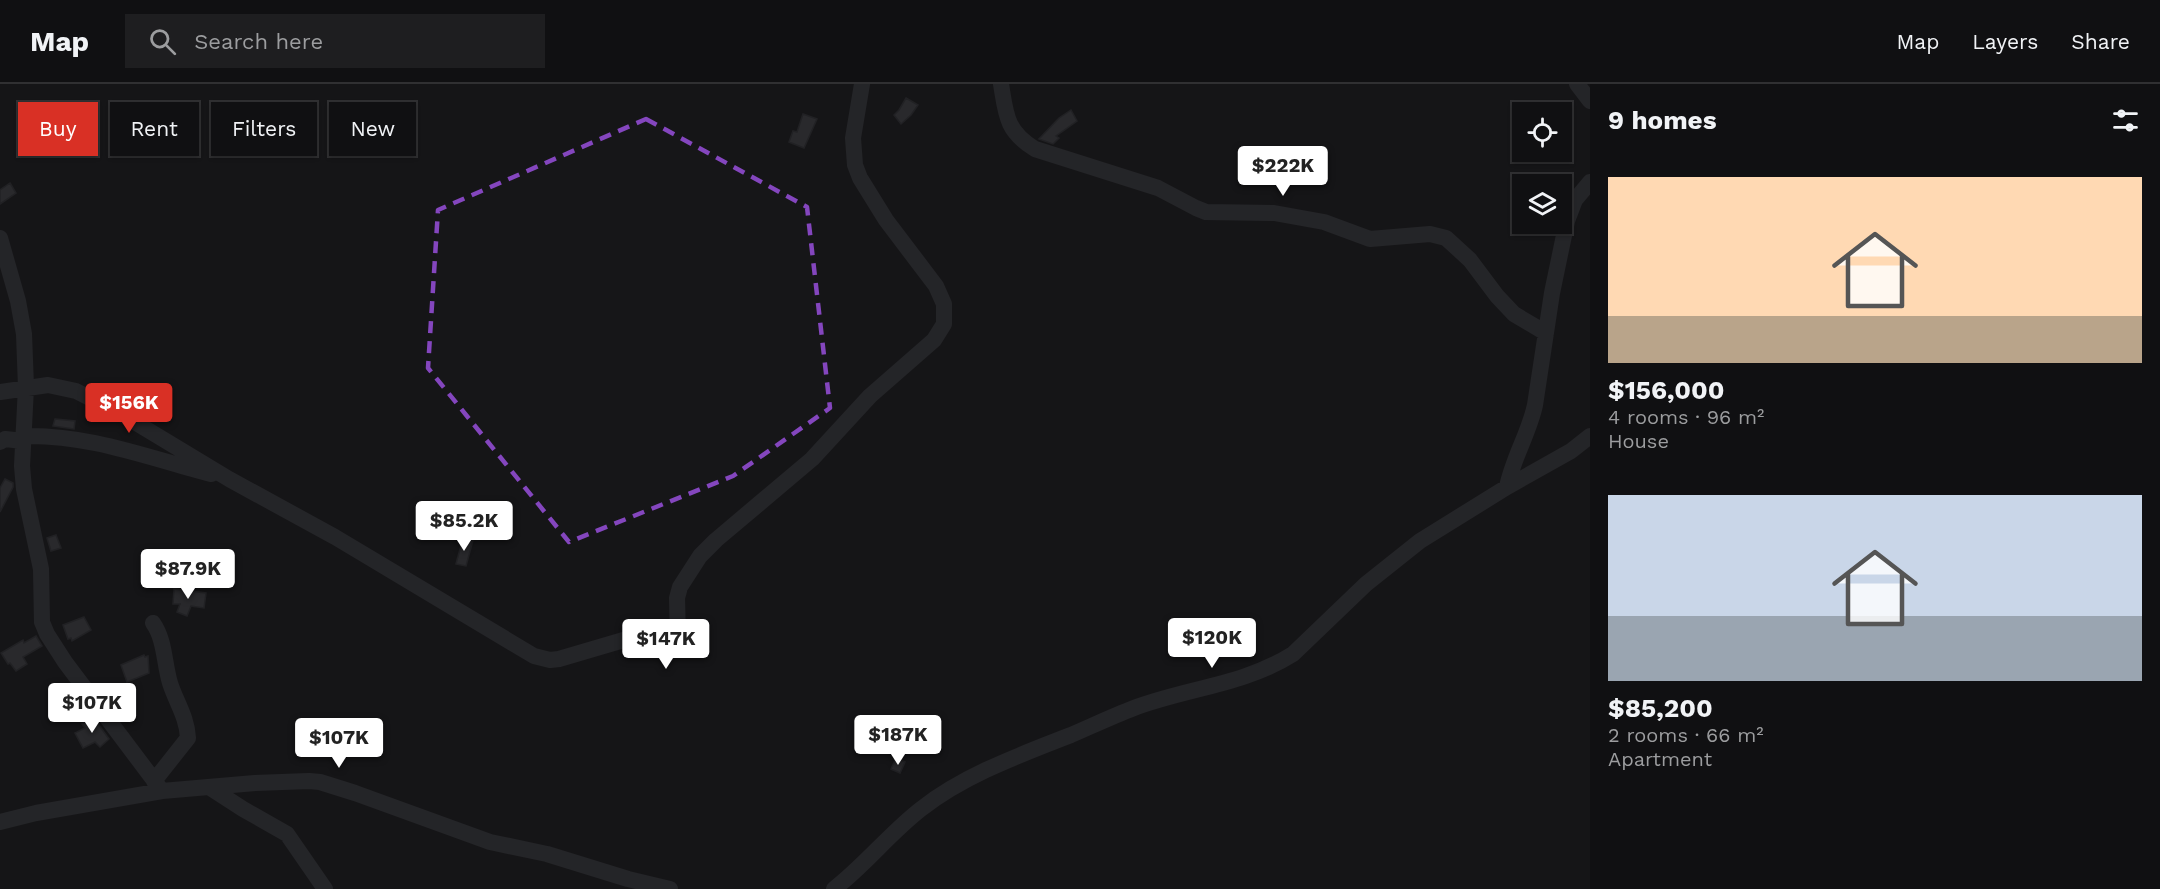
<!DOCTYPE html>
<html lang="en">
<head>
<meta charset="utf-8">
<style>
  :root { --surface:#101012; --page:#1e1e20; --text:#f1f3f6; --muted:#9c9d9f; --line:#303032; --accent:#d93025 }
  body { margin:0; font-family:"Work Sans",sans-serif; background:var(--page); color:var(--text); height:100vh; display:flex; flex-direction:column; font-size:22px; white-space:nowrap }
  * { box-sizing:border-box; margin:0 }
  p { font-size:20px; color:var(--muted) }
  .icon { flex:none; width:33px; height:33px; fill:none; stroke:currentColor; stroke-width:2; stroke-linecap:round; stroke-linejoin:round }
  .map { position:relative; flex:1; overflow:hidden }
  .details { display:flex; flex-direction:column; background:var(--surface); width:570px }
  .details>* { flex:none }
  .hud { position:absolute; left:18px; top:18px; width:570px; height:54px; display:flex; gap:12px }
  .tools { position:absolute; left:1512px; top:18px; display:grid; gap:12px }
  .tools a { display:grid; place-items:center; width:60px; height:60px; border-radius:0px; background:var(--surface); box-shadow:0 2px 4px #0004,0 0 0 2px var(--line); font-size:30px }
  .price { position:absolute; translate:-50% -51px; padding:0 14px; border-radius:6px; background:#fff; color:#222; font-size:20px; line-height:39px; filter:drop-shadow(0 2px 3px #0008) }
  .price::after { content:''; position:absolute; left:50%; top:36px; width:18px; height:14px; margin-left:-9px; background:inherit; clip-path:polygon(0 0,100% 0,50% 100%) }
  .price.on { background:var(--accent); color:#fff }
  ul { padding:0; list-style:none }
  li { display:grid; align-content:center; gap:12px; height:318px; padding:0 18px }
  li span { display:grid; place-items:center; height:186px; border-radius:0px; color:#555 }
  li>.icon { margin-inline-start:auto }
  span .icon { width:108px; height:108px; fill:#fffc; stroke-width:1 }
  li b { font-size:26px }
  h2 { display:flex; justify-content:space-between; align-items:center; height:72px; padding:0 18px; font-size:26px }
  .chip { padding:0 21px; border-radius:0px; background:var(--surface); box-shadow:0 2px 4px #0004,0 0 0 2px var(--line); font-size:21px; line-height:54px }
  .chip.on { background:var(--accent); color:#fff }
  header { display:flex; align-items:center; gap:36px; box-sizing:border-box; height:84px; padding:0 30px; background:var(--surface); border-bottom:2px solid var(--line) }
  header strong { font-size:28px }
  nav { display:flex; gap:33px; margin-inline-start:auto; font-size:21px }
  .search { width:420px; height:54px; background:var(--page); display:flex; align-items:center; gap:15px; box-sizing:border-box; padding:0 21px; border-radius:0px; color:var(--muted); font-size:22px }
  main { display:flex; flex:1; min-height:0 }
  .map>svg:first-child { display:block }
</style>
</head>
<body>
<header>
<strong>Map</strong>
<div class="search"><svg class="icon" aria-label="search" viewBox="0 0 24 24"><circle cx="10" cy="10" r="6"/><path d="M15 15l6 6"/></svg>Search here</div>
<nav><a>Map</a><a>Layers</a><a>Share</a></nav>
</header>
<main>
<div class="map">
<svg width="1590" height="805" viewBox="0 0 1590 805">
  <rect width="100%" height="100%" fill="#161618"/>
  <path fill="#404145" stroke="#303034" stroke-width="1.5" d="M 906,14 L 918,21 L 911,31 L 901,40 L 894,31 L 899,26 Z
    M 1071,26 L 1077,37 L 1056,52 L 1059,54 L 1053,60 L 1039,55 L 1059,34 Z
    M 803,30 L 817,35 L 804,64 L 789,58 L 793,47 L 797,48 Z
    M 10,99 L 16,109 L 0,120 L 0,106 Z
    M 55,335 L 75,337 L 74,345 L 53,342 Z
    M 5,395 L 13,399 L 13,403 L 0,428 L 0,404 Z
    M 56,451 L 61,464 L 51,467 L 47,454 Z
    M 463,454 L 473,456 L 466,482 L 456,480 Z
    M 174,505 L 206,509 L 204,524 L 191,522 L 187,532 L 177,528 L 180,520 L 173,520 Z
    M 84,533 L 91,546 L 72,557 L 71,554 L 68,555 L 63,541 Z
    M 36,552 L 42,562 L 23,573 L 27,580 L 16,587 L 10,579 L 8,580 L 1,569 L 23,556 L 24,559 Z
    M 144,571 L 145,573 L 148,572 L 149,589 L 127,598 L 121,581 Z
    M 93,633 L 109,655 L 100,663 L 95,658 L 83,664 L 75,649 L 85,644 L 82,640 Z
    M 896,674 L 905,678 L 900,689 L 891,685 Z"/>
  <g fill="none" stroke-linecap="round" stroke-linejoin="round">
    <path stroke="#37383d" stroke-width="16" d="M 1001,0 C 1006,31 1006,47 1035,65 L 1158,104 L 1196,124 L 1206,128 L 1274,129 L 1324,138 L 1370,155 L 1430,150 L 1446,154 L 1470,176 L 1497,212 L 1514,230 L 1546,249
      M 1577,0 L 1590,17
      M 0,154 L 18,217 L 24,250 L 26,303 L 22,382 L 24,405 L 41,485 L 42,538 L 47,550 L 65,578 L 162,707
      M 0,308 L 48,301 L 76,307 L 123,331 L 229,395 L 335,453 L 534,572 L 550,576 L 559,575 L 627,555 C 642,558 654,566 668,569 L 675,564 L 678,555 L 677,514 L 680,503 L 700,472 L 716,456 L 812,375 L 870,312 L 934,256 L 944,240 L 944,220 L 936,202 L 886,136 L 860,94 L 855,81 L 853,54 L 862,0
      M 23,352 C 88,350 149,374 211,390
      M 0,358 L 5,355 L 23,357
      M 1507,403 C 1513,374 1529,349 1535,321 L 1552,209 L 1567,137 L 1575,116 L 1590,98
      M 153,539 C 165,556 164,579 170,599 C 176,618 187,633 188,654 L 154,697
      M 209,703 L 243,725 L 287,750 L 325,805
      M 0,738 L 36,729 L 162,707 L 255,699 L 309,697 L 320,698 L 355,709 L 490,758 L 547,770 L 628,795 L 670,805
      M 834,805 C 865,781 890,749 921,725 C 964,691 1020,671 1071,651 C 1092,642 1113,632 1134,624 C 1187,604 1244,601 1293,570 L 1366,500 L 1420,457 L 1507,403 L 1571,367 L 1590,352"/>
  </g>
  <path d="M0 0H1590V805H0ZM 646,35 L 807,123 L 830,324 L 733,392 L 569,458 L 428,284 L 438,126 Z" fill="#161618" fill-opacity=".55" fill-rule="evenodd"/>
  <path fill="none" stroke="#8446be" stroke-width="4.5" stroke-dasharray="12 8" stroke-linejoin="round" d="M 646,35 L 807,123 L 830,324 L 733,392 L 569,458 L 428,284 L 438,126 Z"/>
</svg>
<div class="tools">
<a><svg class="icon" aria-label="locate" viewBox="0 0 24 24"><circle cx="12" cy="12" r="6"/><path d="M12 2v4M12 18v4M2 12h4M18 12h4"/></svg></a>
<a><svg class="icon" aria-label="layers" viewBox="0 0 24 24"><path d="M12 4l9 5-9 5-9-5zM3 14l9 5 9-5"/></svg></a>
</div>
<b class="price" style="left:1283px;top:113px">$222K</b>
<b class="price on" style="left:129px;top:350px">$156K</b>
<b class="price" style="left:464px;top:468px">$85.2K</b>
<b class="price" style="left:188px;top:516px">$87.9K</b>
<b class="price" style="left:1212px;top:585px">$120K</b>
<b class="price" style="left:666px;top:586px">$147K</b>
<b class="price" style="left:92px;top:650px">$107K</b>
<b class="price" style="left:898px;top:682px">$187K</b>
<b class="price" style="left:339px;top:685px">$107K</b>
<div class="hud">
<a class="chip on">Buy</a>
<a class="chip">Rent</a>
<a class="chip">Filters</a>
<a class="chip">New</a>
</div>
</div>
<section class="details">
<h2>9 homes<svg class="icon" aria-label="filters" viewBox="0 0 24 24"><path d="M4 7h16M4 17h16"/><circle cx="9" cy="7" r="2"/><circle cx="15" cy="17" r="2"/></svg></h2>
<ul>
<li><span style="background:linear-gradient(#ffd9b3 75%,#b9a48a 0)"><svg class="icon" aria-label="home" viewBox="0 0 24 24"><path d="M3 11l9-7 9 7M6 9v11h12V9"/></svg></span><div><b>$156,000</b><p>4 rooms · 96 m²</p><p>House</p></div></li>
<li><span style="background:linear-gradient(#c9d6e8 65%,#9aa5b1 0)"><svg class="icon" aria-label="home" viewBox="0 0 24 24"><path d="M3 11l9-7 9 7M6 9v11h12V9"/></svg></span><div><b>$85,200</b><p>2 rooms · 66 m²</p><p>Apartment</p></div></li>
</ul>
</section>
</main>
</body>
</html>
